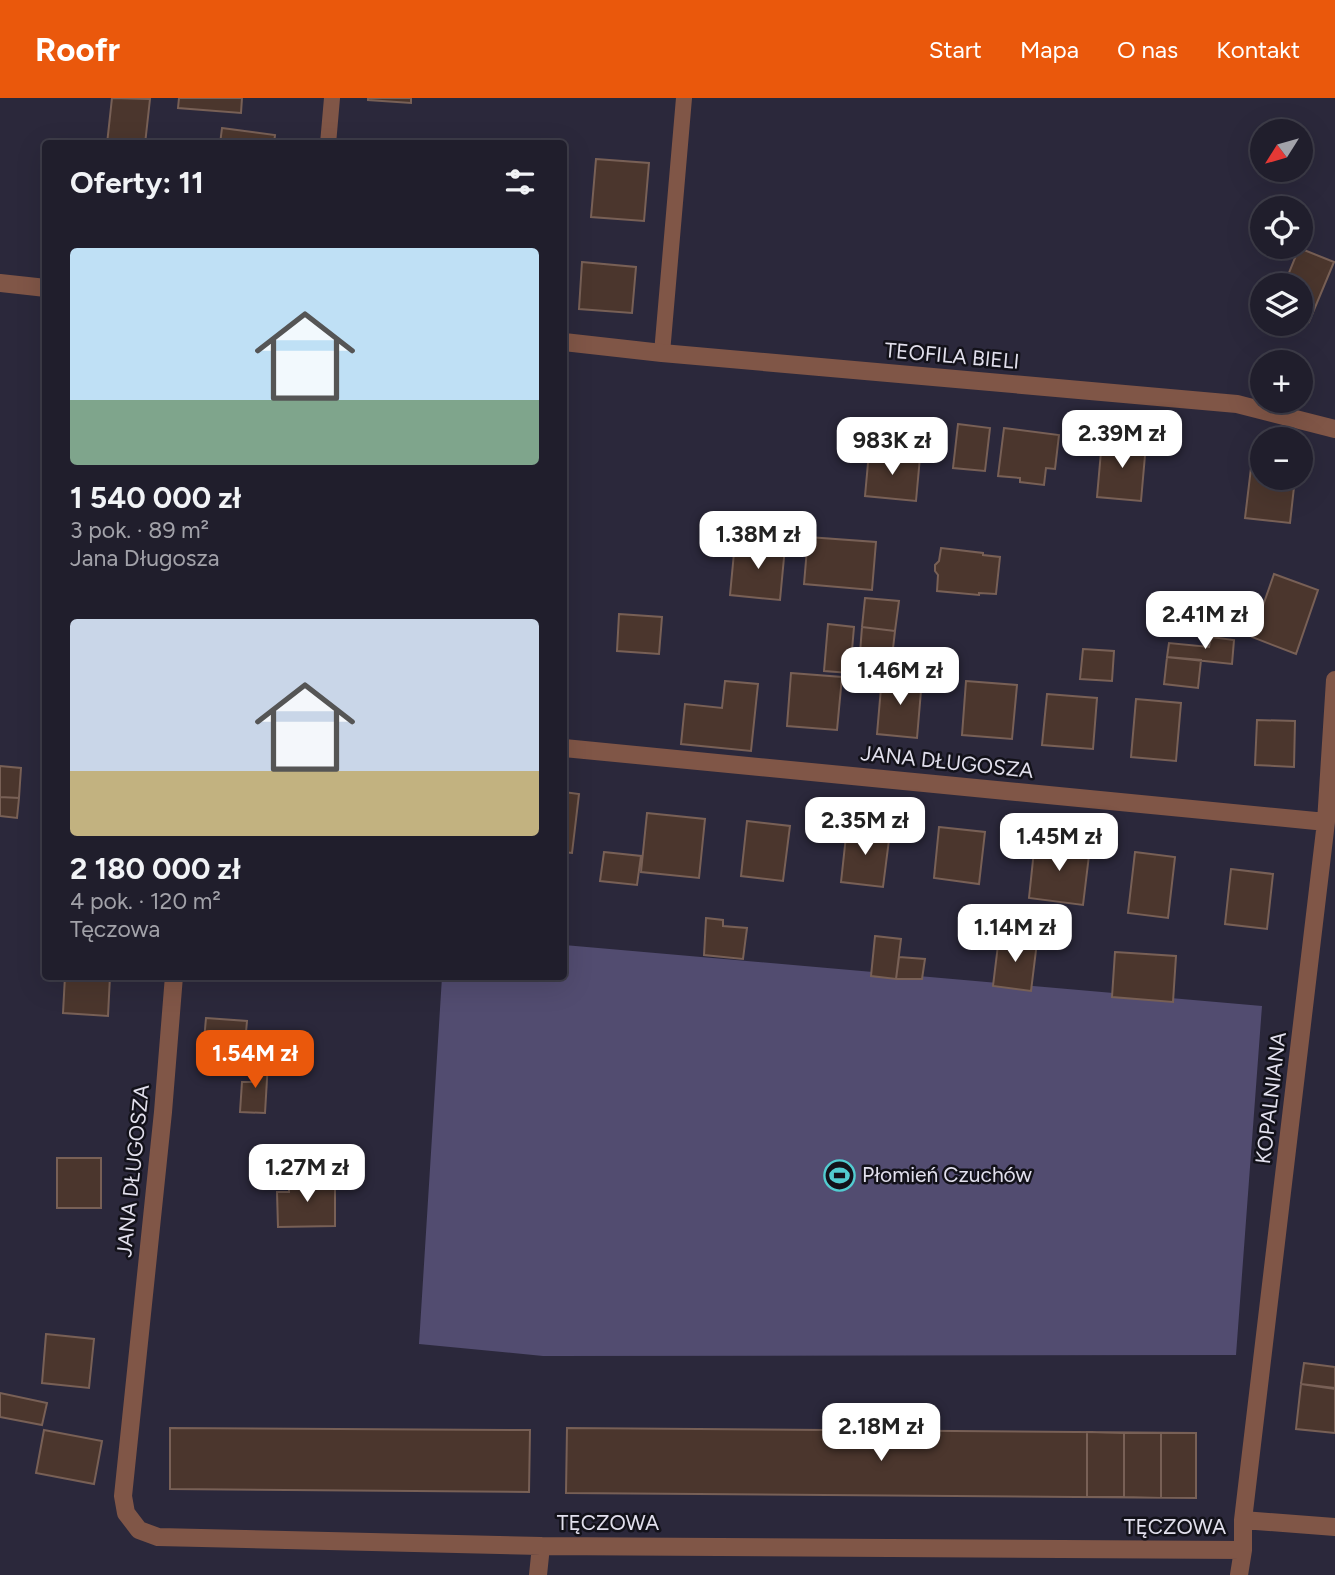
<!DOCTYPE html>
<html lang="pl">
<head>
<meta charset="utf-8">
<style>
  :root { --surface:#201e2c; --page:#282734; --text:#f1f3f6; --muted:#a2a2a9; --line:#3d3c48; --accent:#ea580c }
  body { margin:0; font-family:Figtree,sans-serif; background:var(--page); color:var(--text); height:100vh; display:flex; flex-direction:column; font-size:26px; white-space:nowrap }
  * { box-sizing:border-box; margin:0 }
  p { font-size:23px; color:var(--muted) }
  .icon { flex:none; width:38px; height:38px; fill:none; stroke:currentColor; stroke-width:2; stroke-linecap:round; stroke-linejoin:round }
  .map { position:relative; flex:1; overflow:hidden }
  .details { position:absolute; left:42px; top:42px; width:525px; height:840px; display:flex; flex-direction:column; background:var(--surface); border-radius:7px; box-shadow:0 7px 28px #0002,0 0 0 2px var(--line) }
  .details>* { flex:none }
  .needle { width:46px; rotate:233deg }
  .fabs { position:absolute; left:1250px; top:21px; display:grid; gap:14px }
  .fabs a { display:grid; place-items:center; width:63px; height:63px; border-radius:50%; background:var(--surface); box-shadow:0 7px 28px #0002,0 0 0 2px var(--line); font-size:35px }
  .price { position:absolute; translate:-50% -60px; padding:0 16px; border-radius:14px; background:#fff; color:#222; font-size:23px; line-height:46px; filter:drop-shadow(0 2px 4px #0008) }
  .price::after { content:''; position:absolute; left:50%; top:42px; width:21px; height:16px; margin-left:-10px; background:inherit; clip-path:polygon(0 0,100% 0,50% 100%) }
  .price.on { background:var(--accent); color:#fff }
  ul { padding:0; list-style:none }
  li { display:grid; align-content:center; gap:14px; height:371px; padding:0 28px }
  li span { display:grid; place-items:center; height:217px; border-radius:7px; color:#555 }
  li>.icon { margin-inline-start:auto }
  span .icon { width:126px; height:126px; fill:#fffc; stroke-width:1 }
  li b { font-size:30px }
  h2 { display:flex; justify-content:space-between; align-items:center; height:84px; padding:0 28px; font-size:30px }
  header { display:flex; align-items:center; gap:42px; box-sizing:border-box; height:98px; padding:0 35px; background:var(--accent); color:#fff }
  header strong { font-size:33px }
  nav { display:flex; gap:38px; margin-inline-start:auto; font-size:24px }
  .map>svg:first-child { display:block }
</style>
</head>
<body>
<header>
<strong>Roofr</strong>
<nav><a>Start</a><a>Mapa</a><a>O nas</a><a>Kontakt</a></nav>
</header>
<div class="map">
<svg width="1335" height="1477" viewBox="0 0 1335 1477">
  <rect width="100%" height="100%" fill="#2b283b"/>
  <path fill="#524c70" d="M 564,847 L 1262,908 L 1236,1257 L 543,1258 L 419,1246 L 442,879 L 564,878 Z"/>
  <path fill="#4b362d" stroke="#786056" stroke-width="2" d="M 112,0 L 150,1 L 145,46 L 107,46 Z
    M 179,0 L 242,0 L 241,15 L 178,10 Z
    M 368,0 L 411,0 L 411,5 L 368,2 Z
    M 222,30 L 275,37 L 274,46 L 220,46 Z
    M 596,61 L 649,65 L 644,123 L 591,119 Z
    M 1299,150 L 1334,164 L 1309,224 L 1300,220 L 1300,187 L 1284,187 Z
    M 582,164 L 636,169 L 632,215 L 579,211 Z
    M 958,326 L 990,330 L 985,373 L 953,370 Z
    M 1004,330 L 1059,337 L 1055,371 L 1046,370 L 1044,387 L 1020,384 L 1020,380 L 998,378 Z
    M 1102,342 L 1146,346 L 1141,403 L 1097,399 Z
    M 869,354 L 920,359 L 916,403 L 865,398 Z
    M 1251,370 L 1262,371 L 1262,380 L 1295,380 L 1290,425 L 1245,420 Z
    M 808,439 L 876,444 L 872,492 L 804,486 Z
    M 735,444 L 785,449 L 780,502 L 730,497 Z
    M 941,450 L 983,455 L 983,457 L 1000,459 L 996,496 L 979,495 L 979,497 L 937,493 L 938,477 L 935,473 L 935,467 L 939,463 Z
    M 1274,476 L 1318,492 L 1296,556 L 1252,539 Z
    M 865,500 L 899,503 L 895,533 L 862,529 Z
    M 619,516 L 662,519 L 659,556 L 617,553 Z
    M 828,526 L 854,529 L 850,575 L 824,573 Z
    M 862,529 L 895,533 L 892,559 L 860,555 Z
    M 1211,539 L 1234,542 L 1232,566 L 1167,559 L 1169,545 L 1209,549 Z
    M 1083,551 L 1114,553 L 1112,583 L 1080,581 Z
    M 1167,559 L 1201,562 L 1198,590 L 1164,586 Z
    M 791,575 L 842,579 L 837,632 L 787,628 Z
    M 882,578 L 922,581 L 917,640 L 877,636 Z
    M 725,583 L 758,586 L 751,653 L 681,646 L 685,606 L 722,610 Z
    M 966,583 L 1017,587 L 1012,641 L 962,637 Z
    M 1047,596 L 1097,600 L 1093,651 L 1042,647 Z
    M 1136,601 L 1181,605 L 1176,663 L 1131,659 Z
    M 1257,622 L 1295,623 L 1294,669 L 1255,667 Z
    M 0,668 L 21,670 L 19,700 L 0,699 Z
    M 564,694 L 579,696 L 572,755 L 564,754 Z
    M 0,699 L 19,700 L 17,720 L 0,718 Z
    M 647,715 L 705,721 L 699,780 L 641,774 Z
    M 747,723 L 790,728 L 783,783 L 741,778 Z
    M 847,729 L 890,734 L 883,789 L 841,784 Z
    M 939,729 L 985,734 L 979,786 L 934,780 Z
    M 1035,743 L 1090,749 L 1083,807 L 1029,800 Z
    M 604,754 L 641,758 L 637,787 L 600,783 Z
    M 1135,754 L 1175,759 L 1168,820 L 1128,815 Z
    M 1231,771 L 1273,776 L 1267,831 L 1225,826 Z
    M 706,820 L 723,822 L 723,828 L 747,830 L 743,861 L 704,857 Z
    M 875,838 L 901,841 L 896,881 L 871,878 Z
    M 999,839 L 1037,844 L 1031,893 L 993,888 Z
    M 1115,854 L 1176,858 L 1173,904 L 1112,899 Z
    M 899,859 L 925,861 L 922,881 L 896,881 Z
    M 65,878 L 110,878 L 108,918 L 63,915 Z
    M 206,920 L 247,923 L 243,968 L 202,965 Z
    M 253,964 L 268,964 L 265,1015 L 240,1014 L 242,984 L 252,984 Z
    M 57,1060 L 101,1060 L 101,1110 L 57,1110 Z
    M 289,1081 L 335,1081 L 335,1128 L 278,1129 L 277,1094 L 289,1094 Z
    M 46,1236 L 94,1241 L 89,1290 L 42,1285 Z
    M 1304,1265 L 1335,1269 L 1335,1290 L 1301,1286 Z
    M 1301,1286 L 1335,1291 L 1335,1335 L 1296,1331 Z
    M 0,1295 L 47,1305 L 42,1327 L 0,1319 Z
    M 170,1330 L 530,1332 L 529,1394 L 170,1391 Z
    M 567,1330 L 1196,1335 L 1196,1400 L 566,1395 Z
    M 44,1332 L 102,1343 L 94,1386 L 36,1375 Z
    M 1087,1334 L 1124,1335 L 1124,1399 L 1087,1399 Z
    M 1124,1335 L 1161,1335 L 1161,1400 L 1124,1399 Z"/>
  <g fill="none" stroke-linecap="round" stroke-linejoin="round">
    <path stroke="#805647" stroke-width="16" d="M 328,46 L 332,0
      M 662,255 L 684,0"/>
    <path stroke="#805647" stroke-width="18" d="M 0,185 L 46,190
      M 564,244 L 662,255 L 1237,306 L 1335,331
      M 564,650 L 1326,724
      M 174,878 L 163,1014 L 123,1398 L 126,1415 L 139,1432 L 158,1439 L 541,1448 L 1243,1452
      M 1243,1422 L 1335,1429
      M 538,1477 L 541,1448
      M 1239,1477 L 1243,1452 L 1243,1422 L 1326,724 L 1335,582"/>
  </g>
  <defs>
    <symbol id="stadium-ring" viewBox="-11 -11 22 22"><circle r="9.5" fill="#13121a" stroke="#52ccd0" stroke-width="1.5"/><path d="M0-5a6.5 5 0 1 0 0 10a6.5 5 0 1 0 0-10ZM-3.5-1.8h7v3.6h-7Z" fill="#52ccd0"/></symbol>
  </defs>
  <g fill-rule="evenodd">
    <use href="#stadium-ring" x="822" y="1060" width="35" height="35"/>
  </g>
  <g text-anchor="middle" stroke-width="5" stroke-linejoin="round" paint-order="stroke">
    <g font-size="21" fill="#e2e0ed" stroke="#13121a">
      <text transform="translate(952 258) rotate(5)" y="7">TEOFILA BIELI</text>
      <text transform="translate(947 664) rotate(6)" y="7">JANA DŁUGOSZA</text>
      <text transform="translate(1271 1000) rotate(-83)" y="7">KOPALNIANA</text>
      <text transform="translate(133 1073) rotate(-84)" y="7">JANA DŁUGOSZA</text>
      <text x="608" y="1432">TĘCZOWA</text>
      <text x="1175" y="1436">TĘCZOWA</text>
    </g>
    <g font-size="21" fill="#e2e0ed" stroke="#13121a" text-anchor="start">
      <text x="862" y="1084">Płomień Czuchów</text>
    </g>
  </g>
</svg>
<div class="fabs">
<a><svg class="needle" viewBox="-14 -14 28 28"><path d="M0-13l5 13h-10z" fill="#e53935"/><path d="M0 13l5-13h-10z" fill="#a2a2a9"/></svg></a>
<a><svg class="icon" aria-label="locate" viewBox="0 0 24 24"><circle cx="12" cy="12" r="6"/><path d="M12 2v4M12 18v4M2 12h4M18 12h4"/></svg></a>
<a><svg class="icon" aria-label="layers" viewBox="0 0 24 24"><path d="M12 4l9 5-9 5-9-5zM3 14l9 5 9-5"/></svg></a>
<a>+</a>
<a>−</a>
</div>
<b class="price" style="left:1122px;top:372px">2.39M zł</b>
<b class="price" style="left:892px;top:379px">983K zł</b>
<b class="price" style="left:758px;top:473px">1.38M zł</b>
<b class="price" style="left:1205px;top:553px">2.41M zł</b>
<b class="price" style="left:900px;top:609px">1.46M zł</b>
<b class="price" style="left:865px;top:759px">2.35M zł</b>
<b class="price" style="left:1059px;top:775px">1.45M zł</b>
<b class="price" style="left:1015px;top:866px">1.14M zł</b>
<b class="price on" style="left:255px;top:992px">1.54M zł</b>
<b class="price" style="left:307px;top:1106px">1.27M zł</b>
<b class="price" style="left:881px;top:1365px">2.18M zł</b>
<section class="details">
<h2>Oferty: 11<svg class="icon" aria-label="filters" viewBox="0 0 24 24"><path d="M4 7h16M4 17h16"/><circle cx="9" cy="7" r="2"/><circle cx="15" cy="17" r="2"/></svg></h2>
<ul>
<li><span style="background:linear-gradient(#bfe0f5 70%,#7fa58c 0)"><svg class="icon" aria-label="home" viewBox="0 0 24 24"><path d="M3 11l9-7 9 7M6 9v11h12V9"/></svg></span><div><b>1 540 000 zł</b><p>3 pok. · 89 m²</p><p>Jana Długosza</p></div></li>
<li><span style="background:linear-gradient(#c9d6e8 70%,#c2b280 0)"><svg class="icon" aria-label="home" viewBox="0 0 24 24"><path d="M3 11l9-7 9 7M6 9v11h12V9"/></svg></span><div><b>2 180 000 zł</b><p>4 pok. · 120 m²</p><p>Tęczowa</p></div></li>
</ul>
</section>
</div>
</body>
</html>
